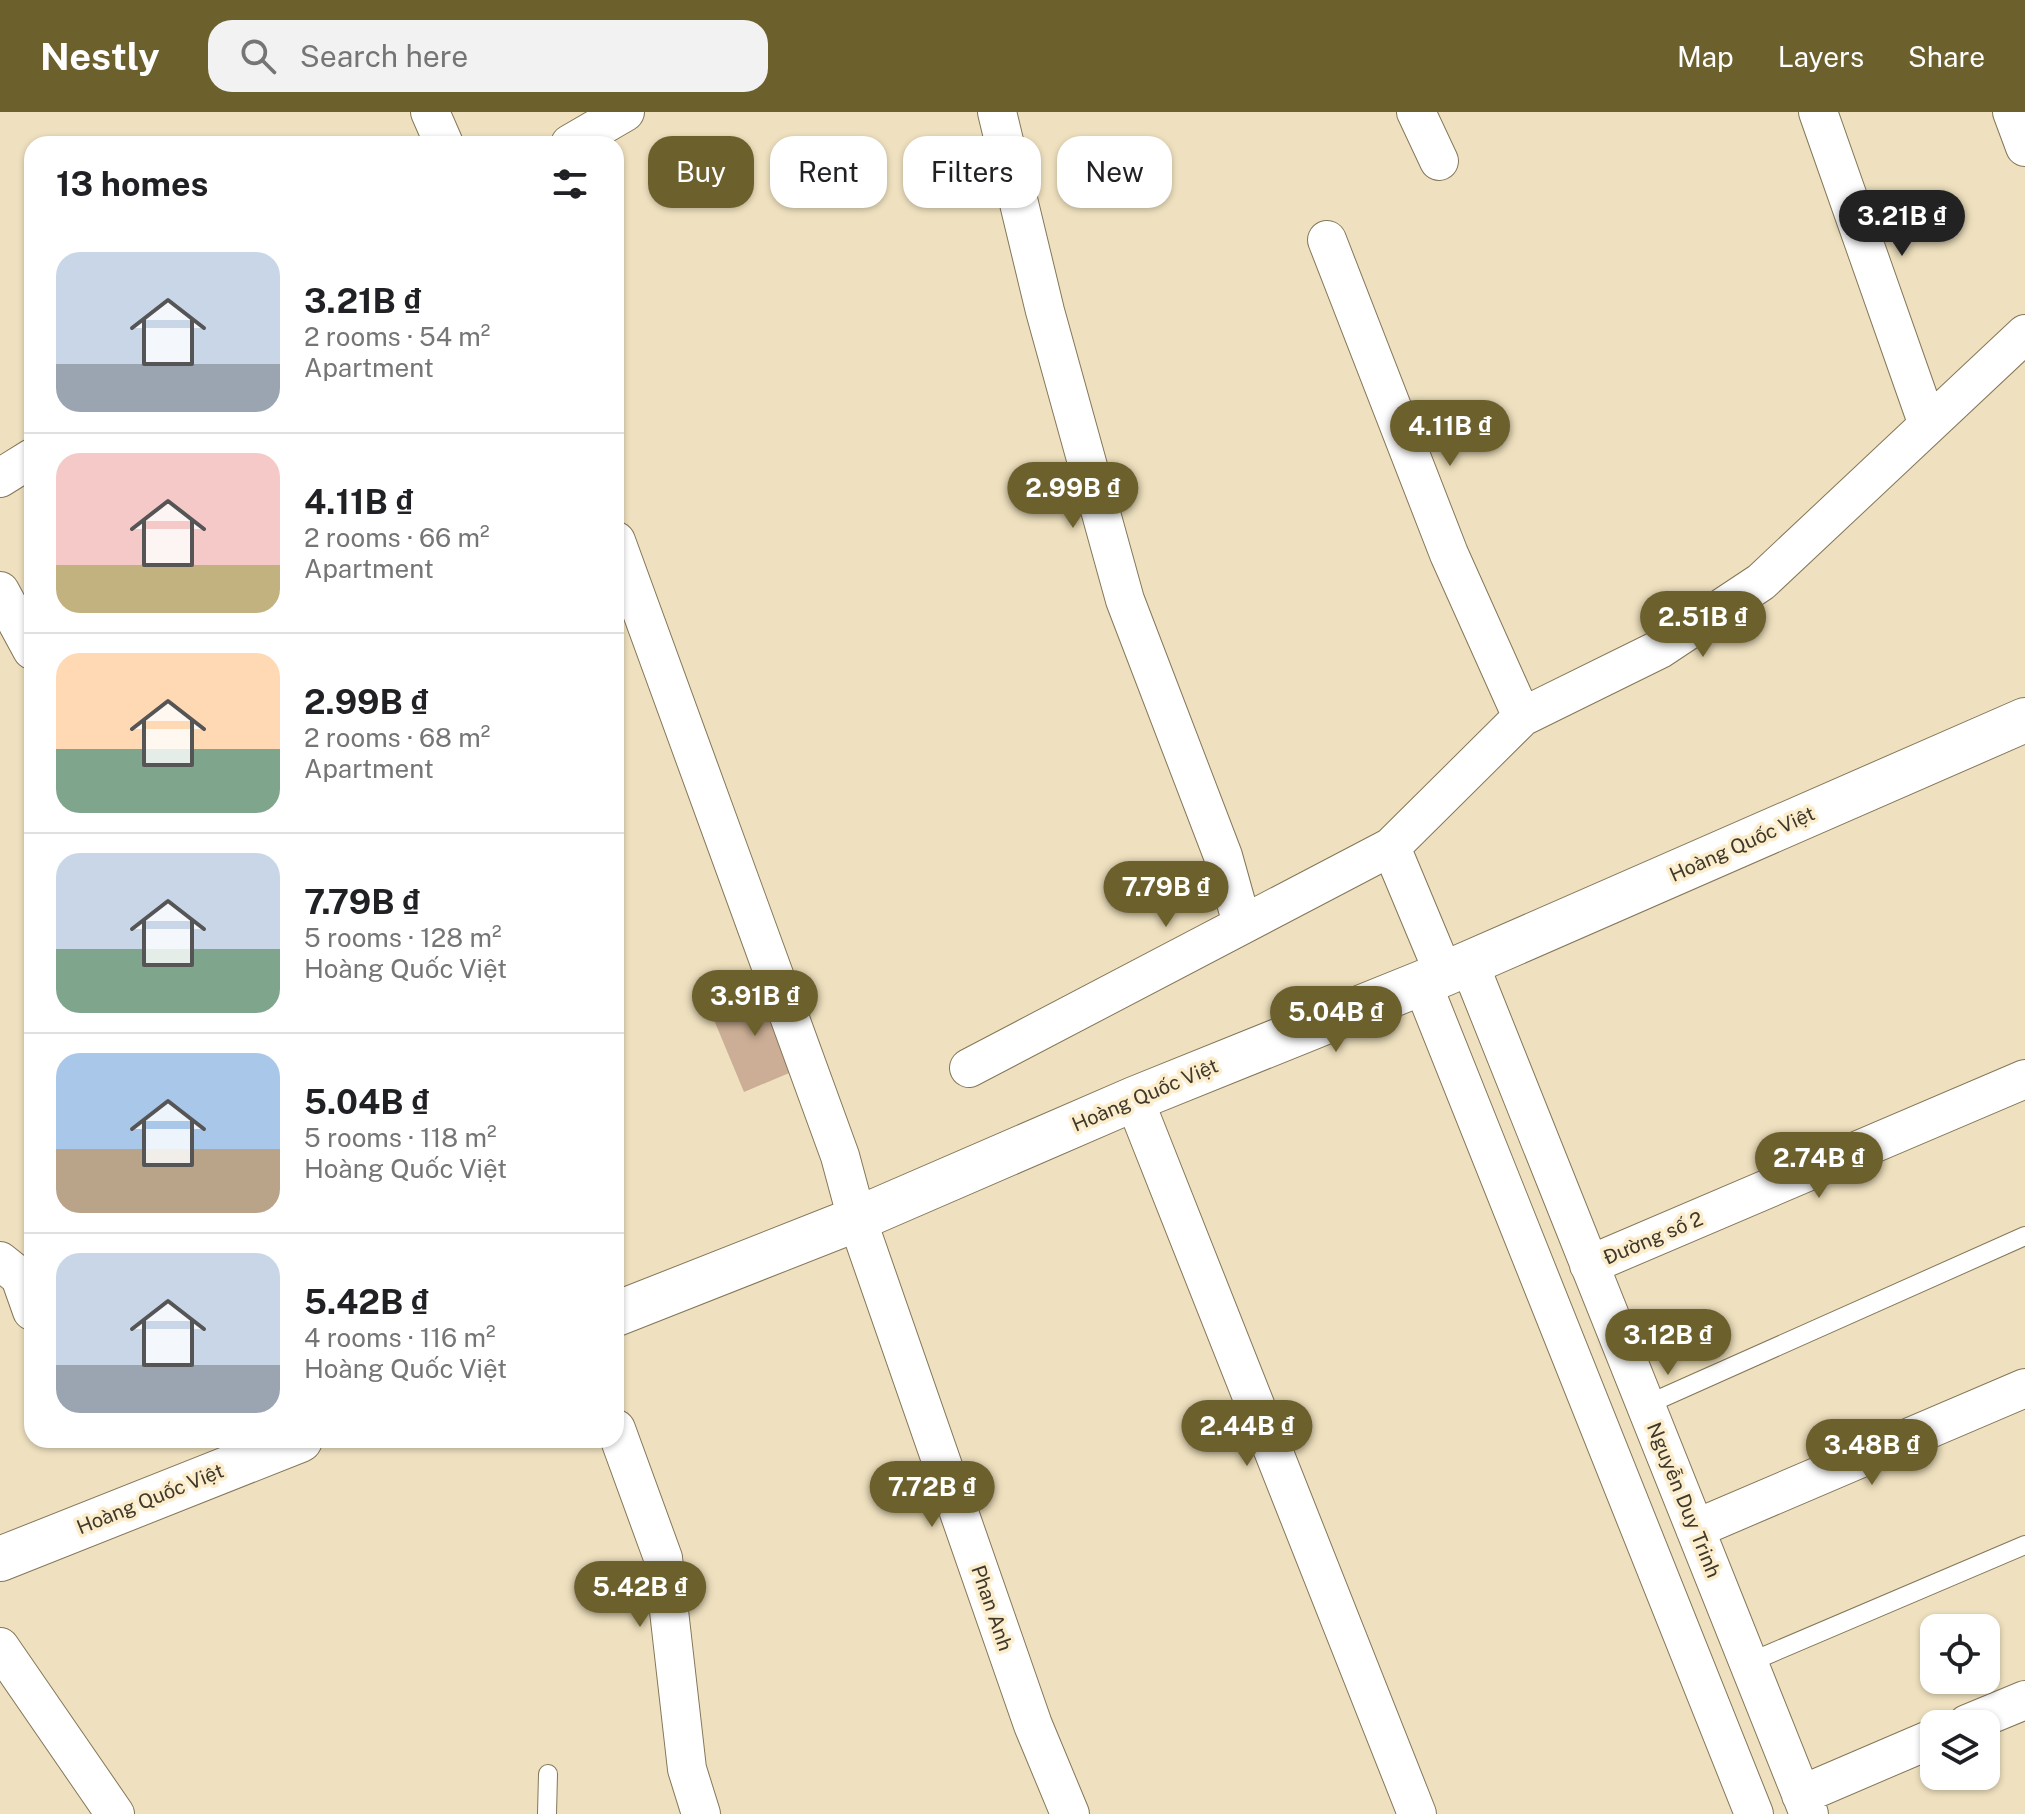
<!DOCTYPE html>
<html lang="en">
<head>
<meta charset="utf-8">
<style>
  :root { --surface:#fff; --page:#f2f2f2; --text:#202124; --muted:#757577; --line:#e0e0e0; --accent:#6c602d }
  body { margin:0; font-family:"Public Sans",sans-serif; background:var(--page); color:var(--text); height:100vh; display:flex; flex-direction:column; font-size:30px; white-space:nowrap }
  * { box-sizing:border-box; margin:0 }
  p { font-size:26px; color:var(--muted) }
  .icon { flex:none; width:44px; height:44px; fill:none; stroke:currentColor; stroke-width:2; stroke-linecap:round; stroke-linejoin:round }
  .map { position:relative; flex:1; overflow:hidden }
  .sheet { position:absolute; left:24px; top:24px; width:600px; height:1312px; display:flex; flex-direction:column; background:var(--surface); border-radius:24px; box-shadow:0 2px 6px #0004 }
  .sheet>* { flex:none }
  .top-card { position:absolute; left:648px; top:24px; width:760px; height:72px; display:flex; gap:16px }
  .buttons { position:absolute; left:1920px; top:1502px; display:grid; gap:16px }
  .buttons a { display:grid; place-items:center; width:80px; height:80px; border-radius:16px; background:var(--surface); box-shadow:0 2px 6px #0004; font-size:40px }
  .price { position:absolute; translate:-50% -68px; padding:0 18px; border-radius:28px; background:var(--accent); color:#fff; font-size:26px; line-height:52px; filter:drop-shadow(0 2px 4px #0008) }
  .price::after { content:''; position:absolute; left:50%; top:48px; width:24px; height:18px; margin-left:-12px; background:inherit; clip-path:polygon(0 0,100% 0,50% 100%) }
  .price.active { background:#222; color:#fff }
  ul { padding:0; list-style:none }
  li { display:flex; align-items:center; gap:24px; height:200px; padding:0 32px }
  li+li { border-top:2px solid var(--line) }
  li span { display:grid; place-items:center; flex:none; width:224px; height:160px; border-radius:24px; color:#555 }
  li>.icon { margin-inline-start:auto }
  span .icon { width:96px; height:96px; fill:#fffc; stroke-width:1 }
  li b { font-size:34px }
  h2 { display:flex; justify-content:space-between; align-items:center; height:96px; padding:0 32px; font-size:34px }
  .chip { padding:0 28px; border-radius:24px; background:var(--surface); box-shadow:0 2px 6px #0004; font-size:28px; line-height:72px }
  .chip.active { background:var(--accent); color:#fff }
  header { display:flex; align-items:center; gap:48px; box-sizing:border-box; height:112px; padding:0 40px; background:var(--accent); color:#fff }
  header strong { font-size:38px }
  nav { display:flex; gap:44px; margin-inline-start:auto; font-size:28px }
  .search { width:560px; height:72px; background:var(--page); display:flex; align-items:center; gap:20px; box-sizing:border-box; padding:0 28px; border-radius:24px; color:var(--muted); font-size:30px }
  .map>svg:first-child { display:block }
</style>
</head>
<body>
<header>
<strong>Nestly</strong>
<div class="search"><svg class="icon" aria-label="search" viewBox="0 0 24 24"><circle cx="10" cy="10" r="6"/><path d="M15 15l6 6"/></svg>Search here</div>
<nav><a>Map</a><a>Layers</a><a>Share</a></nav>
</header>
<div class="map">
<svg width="2025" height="1702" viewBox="0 0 2025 1702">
  <rect width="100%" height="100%" fill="#efe1bf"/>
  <path fill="#cbae95" d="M 766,872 L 801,956 L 744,980 L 709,896 Z"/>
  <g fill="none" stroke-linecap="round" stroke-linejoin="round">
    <defs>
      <path id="service" d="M 1646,1293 L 2025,1124
        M 1748,1551 L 2025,1433
        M 547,1702 L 548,1662"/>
      <path id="minor" d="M 430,0 L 444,32
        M 997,0 L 1045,199 L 1125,488 L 1223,744 L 1242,812
        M 1416,0 L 1439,49
        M 1818,0 L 1928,313
        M 2012,0 L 2025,35
        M 570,32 L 625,0
        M 1327,128 L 1449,442 L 1522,605
        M 0,366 L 32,346
        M 616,429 L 840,1044 L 857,1107 L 1033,1613 L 1070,1702
        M 0,479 L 32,538
        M 1469,851 L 1809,1702
        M 1444,862 L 1391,735 L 1522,605 L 1660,537 L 1761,470 L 2025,222
        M 1422,871 L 1754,1702
        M 969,956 L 1391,735
        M 1134,987 L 1417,1702
        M 0,1149 L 20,1165 L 32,1199
        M 1589,1153 L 2025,967
        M 616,1317 L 663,1446 L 687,1657 L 701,1702
        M 1695,1417 L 2025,1276
        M 0,1535 L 115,1702
        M 1967,1612 L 2025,1588
        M 1801,1683 L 1934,1626"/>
      <path id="tertiary" d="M 616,1202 L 857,1107 L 1134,987 L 1444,862 L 2025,608
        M 0,1447 L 300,1328"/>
    </defs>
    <use href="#service" stroke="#847758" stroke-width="20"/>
    <use href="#minor" stroke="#847758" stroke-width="40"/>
    <use href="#tertiary" stroke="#847758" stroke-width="46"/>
    <use href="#service" stroke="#fff" stroke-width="18"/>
    <use href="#minor" stroke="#fff" stroke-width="38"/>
    <use href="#tertiary" stroke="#fff" stroke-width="44"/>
  </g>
  <g text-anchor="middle" stroke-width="7" stroke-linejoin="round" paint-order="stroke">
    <g font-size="20" fill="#3f392c" stroke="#fceecc">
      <text transform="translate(1742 732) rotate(-24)" y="7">Hoàng Quốc Việt</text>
      <text transform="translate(1145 983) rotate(-23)" y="7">Hoàng Quốc Việt</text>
      <text transform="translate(1653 1126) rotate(-23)" y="7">Đường số 2</text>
      <text transform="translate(150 1387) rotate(-22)" y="7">Hoàng Quốc Việt</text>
      <text transform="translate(1684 1388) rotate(68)" y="7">Nguyễn Duy Trinh</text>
      <text transform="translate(992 1496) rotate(71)" y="7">Phan Anh</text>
    </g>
  </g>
</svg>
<div class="buttons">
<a><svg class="icon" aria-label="locate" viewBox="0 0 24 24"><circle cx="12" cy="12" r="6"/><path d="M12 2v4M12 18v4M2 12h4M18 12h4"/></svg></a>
<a><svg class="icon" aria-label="layers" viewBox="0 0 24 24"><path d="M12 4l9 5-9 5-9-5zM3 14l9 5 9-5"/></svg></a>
</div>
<b class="price active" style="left:1902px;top:146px">3.21B ₫</b>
<b class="price" style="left:1450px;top:356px">4.11B ₫</b>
<b class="price" style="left:1073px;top:418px">2.99B ₫</b>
<b class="price" style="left:1703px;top:547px">2.51B ₫</b>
<b class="price" style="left:1166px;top:817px">7.79B ₫</b>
<b class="price" style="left:755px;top:926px">3.91B ₫</b>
<b class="price" style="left:1336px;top:942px">5.04B ₫</b>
<b class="price" style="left:1819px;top:1088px">2.74B ₫</b>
<b class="price" style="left:1668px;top:1265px">3.12B ₫</b>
<b class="price" style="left:1247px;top:1356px">2.44B ₫</b>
<b class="price" style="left:1872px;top:1375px">3.48B ₫</b>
<b class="price" style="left:932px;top:1417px">7.72B ₫</b>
<b class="price" style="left:640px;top:1517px">5.42B ₫</b>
<div class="top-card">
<a class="chip active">Buy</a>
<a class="chip">Rent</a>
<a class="chip">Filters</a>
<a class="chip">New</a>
</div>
<section class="sheet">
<h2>13 homes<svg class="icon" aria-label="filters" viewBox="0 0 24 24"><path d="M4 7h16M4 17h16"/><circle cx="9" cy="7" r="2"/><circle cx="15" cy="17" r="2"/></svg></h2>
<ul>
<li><span style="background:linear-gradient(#c9d6e8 70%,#9aa5b1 0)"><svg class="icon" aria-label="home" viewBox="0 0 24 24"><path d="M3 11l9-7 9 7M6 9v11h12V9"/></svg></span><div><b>3.21B ₫</b><p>2 rooms · 54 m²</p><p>Apartment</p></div></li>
<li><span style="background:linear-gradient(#f6c9c9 70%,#c2b280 0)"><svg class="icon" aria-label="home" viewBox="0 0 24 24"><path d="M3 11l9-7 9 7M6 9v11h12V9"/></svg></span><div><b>4.11B ₫</b><p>2 rooms · 66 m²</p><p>Apartment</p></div></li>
<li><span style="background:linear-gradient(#ffd9b3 60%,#7fa58c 0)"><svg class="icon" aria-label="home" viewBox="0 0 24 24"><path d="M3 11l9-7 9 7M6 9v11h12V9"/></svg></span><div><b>2.99B ₫</b><p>2 rooms · 68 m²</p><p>Apartment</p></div></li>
<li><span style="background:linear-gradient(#c9d6e8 60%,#7fa58c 0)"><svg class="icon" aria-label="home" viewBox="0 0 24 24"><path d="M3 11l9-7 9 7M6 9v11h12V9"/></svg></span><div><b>7.79B ₫</b><p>5 rooms · 128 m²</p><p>Hoàng Quốc Việt</p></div></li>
<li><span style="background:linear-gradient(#a9c7e8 60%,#b9a48a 0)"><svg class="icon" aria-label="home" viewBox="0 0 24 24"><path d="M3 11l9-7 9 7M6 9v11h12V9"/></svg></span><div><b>5.04B ₫</b><p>5 rooms · 118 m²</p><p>Hoàng Quốc Việt</p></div></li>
<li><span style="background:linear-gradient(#c9d6e8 70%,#9aa5b1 0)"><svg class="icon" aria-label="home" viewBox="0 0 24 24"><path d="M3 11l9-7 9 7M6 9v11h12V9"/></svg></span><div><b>5.42B ₫</b><p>4 rooms · 116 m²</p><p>Hoàng Quốc Việt</p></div></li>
</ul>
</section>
</div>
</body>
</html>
